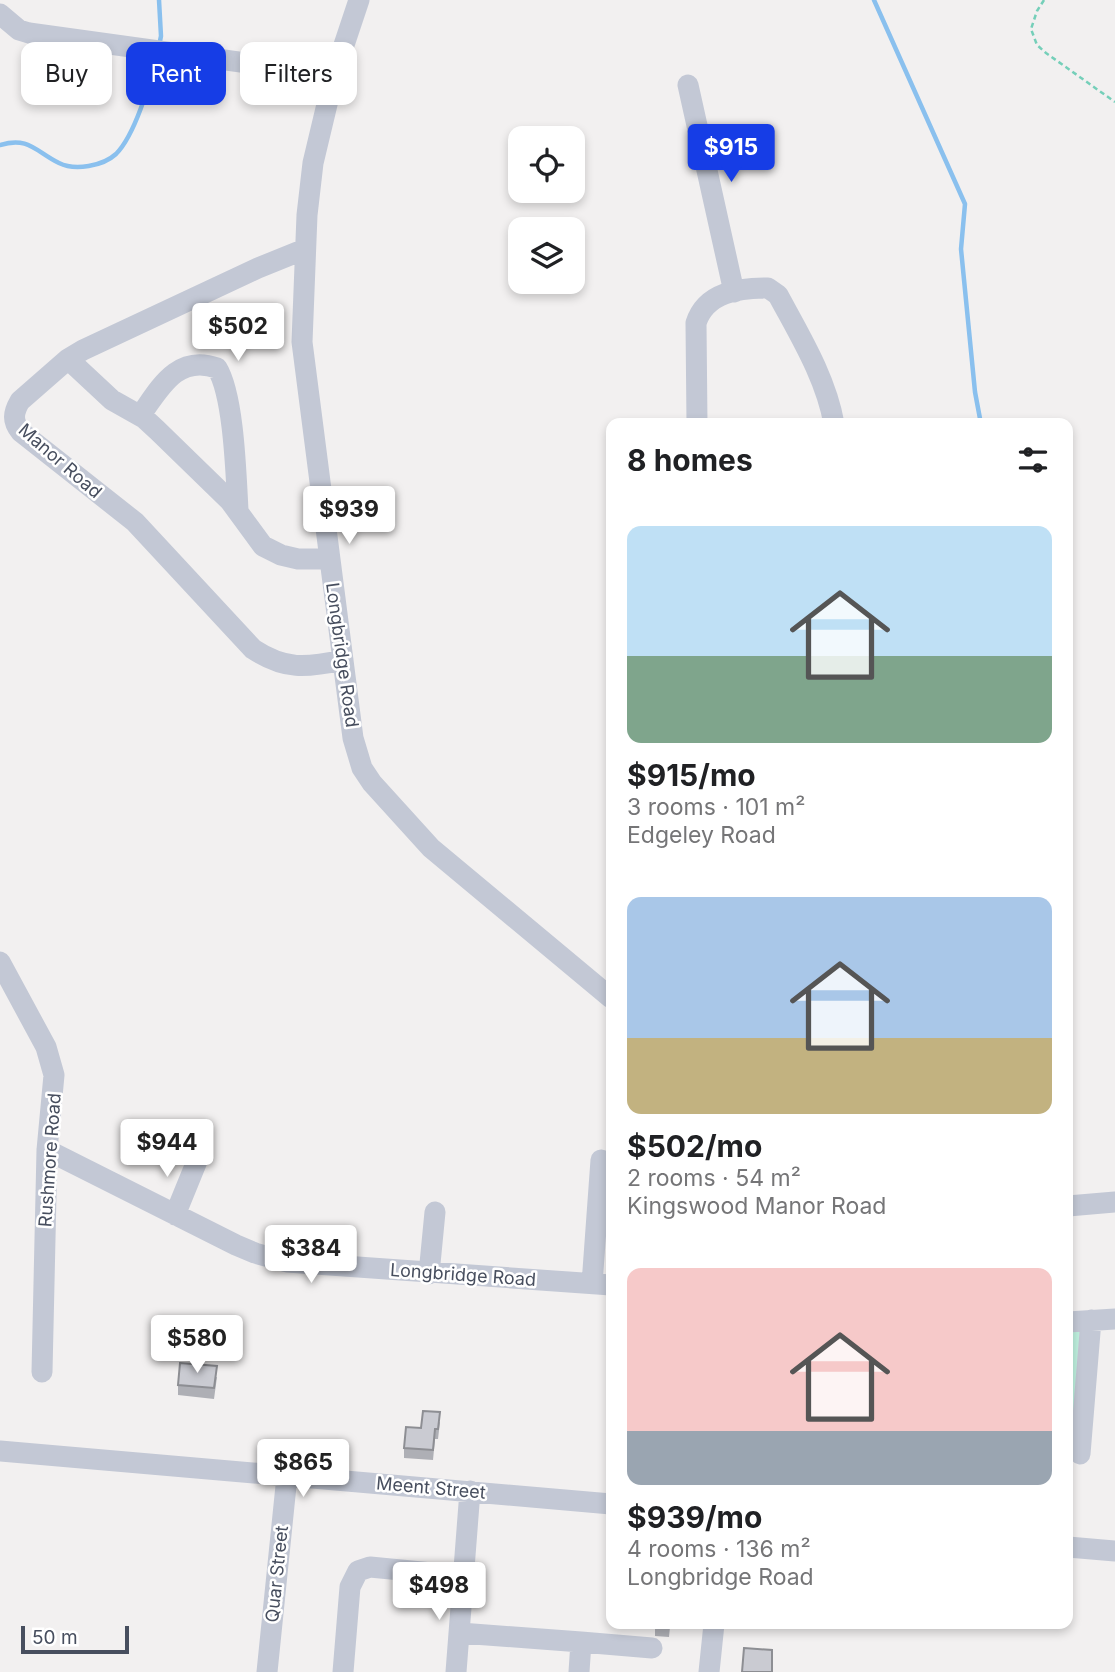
<!DOCTYPE html>
<html lang="en">
<head>
<meta charset="utf-8">
<style>
  :root { --surface:#fff; --page:#f2f2f2; --text:#202124; --muted:#757577; --accent:#163de6 }
  body { margin:0; font-family:Inter,sans-serif; background:var(--page); color:var(--text); height:100vh; display:flex; flex-direction:column; font-size:26px; white-space:nowrap }
  * { box-sizing:border-box; margin:0 }
  p { font-size:23px; color:var(--muted) }
  .icon { flex:none; width:38px; height:38px; fill:none; stroke:currentColor; stroke-width:2; stroke-linecap:round; stroke-linejoin:round }
  .map { position:relative; flex:1; overflow:hidden }
  .panel { position:absolute; left:606px; top:418px; width:467px; height:1211px; display:flex; flex-direction:column; background:var(--surface); border-radius:14px; box-shadow:0 4px 10px #0003 }
  .panel>* { flex:none }
  .top-card { position:absolute; left:21px; top:42px; width:480px; height:63px; display:flex; gap:14px }
  .controls { position:absolute; left:508px; top:126px; display:grid; gap:14px }
  .controls a { display:grid; place-items:center; width:77px; height:77px; border-radius:14px; background:var(--surface); box-shadow:0 4px 10px #0003; font-size:35px }
  .scale { position:absolute; left:21px; bottom:18px; width:108px; box-sizing:border-box; padding-left:7px; border:4px solid #474e5e; border-top:0; font-size:19px; line-height:24px; white-space:nowrap; color:#474e5e; -webkit-text-stroke:5px #fff; paint-order:stroke }
  .price { position:absolute; translate:-50% -60px; padding:0 16px; border-radius:7px; background:#fff; color:#222; font-size:23px; line-height:46px; filter:drop-shadow(0 2px 4px #0008) }
  .price::after { content:''; position:absolute; left:50%; top:42px; width:21px; height:16px; margin-left:-10px; background:inherit; clip-path:polygon(0 0,100% 0,50% 100%) }
  .price.selected { background:var(--accent); color:#fff }
  ul { padding:0; list-style:none }
  li { display:grid; align-content:center; gap:14px; height:371px; padding:0 21px }
  li span { display:grid; place-items:center; height:217px; border-radius:14px; color:#555 }
  li>.icon { margin-inline-start:auto }
  span .icon { width:126px; height:126px; fill:#fffc; stroke-width:1 }
  li b { font-size:30px }
  h2 { display:flex; justify-content:space-between; align-items:center; height:84px; padding:0 21px; font-size:30px }
  .chip { padding:0 24px; border-radius:14px; background:var(--surface); box-shadow:0 4px 10px #0003; font-size:24px; line-height:63px }
  .chip.selected { background:var(--accent); color:#fff }
  .map>svg:first-child { display:block }
</style>
</head>
<body>
<div class="map">
<svg width="1115" height="1672" viewBox="0 0 1115 1672">
  <rect width="100%" height="100%" fill="#f2f0f0"/>
  <path fill="#bef0de" d="M 1080,1331 L 1071,1446 L 1068,1446 L 1068,1333 Z"/>
  <g fill="none" stroke-linecap="round" stroke-linejoin="round">
    <path stroke="#8ac0ee" stroke-width="4.5" d="M 874,0 L 965,204 L 961,249 L 975,392 L 981,424
      M 159,46 L 161,36 L 159,0
      M 0,145 C 29,136 36,152 59,163 C 75,171 103,166 116,154 C 135,135 150,83 156,58"/>
    <path stroke="#75cfb9" stroke-width="2.5" stroke-dasharray="5 3.5" stroke-linecap="butt" d="M 1044,0 L 1037,11 L 1031,29 L 1037,45 L 1046,53 L 1115,102"/>
    <path stroke="#c3c8d5" stroke-width="21" d="M 359,0 L 334,75 L 313,163 L 307,215 L 302,342 L 353,738 L 362,768 L 372,783 L 431,848 L 611,998
      M 0,14 L 19,30 L 29,33 L 334,75
      M 688,85 L 734,292
      M 305,249 L 258,268 L 83,350 L 68,359 L 20,401 C 13,413 12,421 21,432 L 135,522 L 253,649 C 285,670 306,668 343,660
      M 68,359 L 112,400 L 144,418 L 157,430 L 230,501 L 263,546 L 281,555 L 298,559 L 329,559
      M 140,416 C 160,388 177,354 217,368 C 234,396 236,475 238,510
      M 697,424 L 696,323 C 706,292 739,288 768,288 L 778,295 C 800,336 826,378 834,424
      M 0,962 L 46,1047 L 54,1075 L 47,1150 L 42,1372
      M 47,1150 L 236,1245 L 255,1253 L 287,1262 L 611,1285
      M 1068,1206 L 1115,1202
      M 175,1215 L 197,1161
      M 429,1274 L 435,1212
      M 592,1284 L 601,1160
      M 1068,1322 L 1115,1319
      M 0,1451 L 611,1504
      M 1080,1454 L 1091,1320
      M 1068,1547 L 1115,1551
      M 460,1633 L 581,1642 L 579,1672
      M 581,1642 L 652,1648
      M 267,1672 L 287,1476
      M 343,1672 L 350,1587 L 358,1571 L 370,1567 L 463,1576
      M 456,1672 L 470,1491
      M 709,1672 L 714,1624"/>
  </g>
  <path fill="#aeafb5" d="M 217,1377 L 214,1399 L 178,1395 L 178,1385 Z
    M 440,1422 L 438,1439 L 435,1439 L 433,1460 L 404,1458 L 404,1448 L 421,1428 Z
    M 655,1624 L 679,1624 L 679,1628 L 670,1627 L 669,1637 L 655,1636 Z"/>
  <path fill="#cacbd2" stroke="#8d8e93" stroke-width="2" d="M 180,1363 L 217,1366 L 214,1388 L 178,1385 Z
    M 423,1411 L 440,1412 L 438,1429 L 435,1429 L 433,1450 L 404,1448 L 406,1427 L 421,1428 Z
    M 655,1624 L 669,1624 L 669,1627 L 655,1626 Z
    M 744,1648 L 772,1650 L 772,1672 L 742,1672 Z"/>
  <g text-anchor="middle" stroke-width="5" stroke-linejoin="round" paint-order="stroke">
    <g font-size="18" fill="#474e5e" stroke="#fff">
      <text transform="translate(60 461) rotate(41)" y="6">Manor Road</text>
      <text transform="translate(342 655) rotate(82)" y="6">Longbridge Road</text>
      <text transform="translate(50 1160) rotate(-86)" y="6">Rushmore Road</text>
      <text transform="translate(463 1275) rotate(4)" y="6">Longbridge Road</text>
      <text transform="translate(431 1488) rotate(5)" y="6">Meent Street</text>
      <text transform="translate(277 1574) rotate(-84)" y="6">Quar Street</text>
    </g>
  </g>
</svg>
<div class="controls">
<a><svg class="icon" aria-label="locate" viewBox="0 0 24 24"><circle cx="12" cy="12" r="6"/><path d="M12 2v4M12 18v4M2 12h4M18 12h4"/></svg></a>
<a><svg class="icon" aria-label="layers" viewBox="0 0 24 24"><path d="M12 4l9 5-9 5-9-5zM3 14l9 5 9-5"/></svg></a>
</div>
<div class="scale">50 m</div>
<b class="price selected" style="left:731px;top:184px">$915</b>
<b class="price" style="left:238px;top:363px">$502</b>
<b class="price" style="left:349px;top:546px">$939</b>
<b class="price" style="left:167px;top:1179px">$944</b>
<b class="price" style="left:311px;top:1285px">$384</b>
<b class="price" style="left:197px;top:1375px">$580</b>
<b class="price" style="left:303px;top:1499px">$865</b>
<b class="price" style="left:439px;top:1622px">$498</b>
<div class="top-card">
<a class="chip">Buy</a>
<a class="chip selected">Rent</a>
<a class="chip">Filters</a>
</div>
<section class="panel">
<h2>8 homes<svg class="icon" aria-label="filters" viewBox="0 0 24 24"><path d="M4 7h16M4 17h16"/><circle cx="9" cy="7" r="2"/><circle cx="15" cy="17" r="2"/></svg></h2>
<ul>
<li><span style="background:linear-gradient(#bfe0f5 60%,#7fa58c 0)"><svg class="icon" aria-label="home" viewBox="0 0 24 24"><path d="M3 11l9-7 9 7M6 9v11h12V9"/></svg></span><div><b>$915/mo</b><p>3 rooms · 101 m²</p><p>Edgeley Road</p></div></li>
<li><span style="background:linear-gradient(#a9c7e8 65%,#c2b280 0)"><svg class="icon" aria-label="home" viewBox="0 0 24 24"><path d="M3 11l9-7 9 7M6 9v11h12V9"/></svg></span><div><b>$502/mo</b><p>2 rooms · 54 m²</p><p>Kingswood Manor Road</p></div></li>
<li><span style="background:linear-gradient(#f6c9c9 75%,#9aa5b1 0)"><svg class="icon" aria-label="home" viewBox="0 0 24 24"><path d="M3 11l9-7 9 7M6 9v11h12V9"/></svg></span><div><b>$939/mo</b><p>4 rooms · 136 m²</p><p>Longbridge Road</p></div></li>
</ul>
</section>
</div>
</body>
</html>
